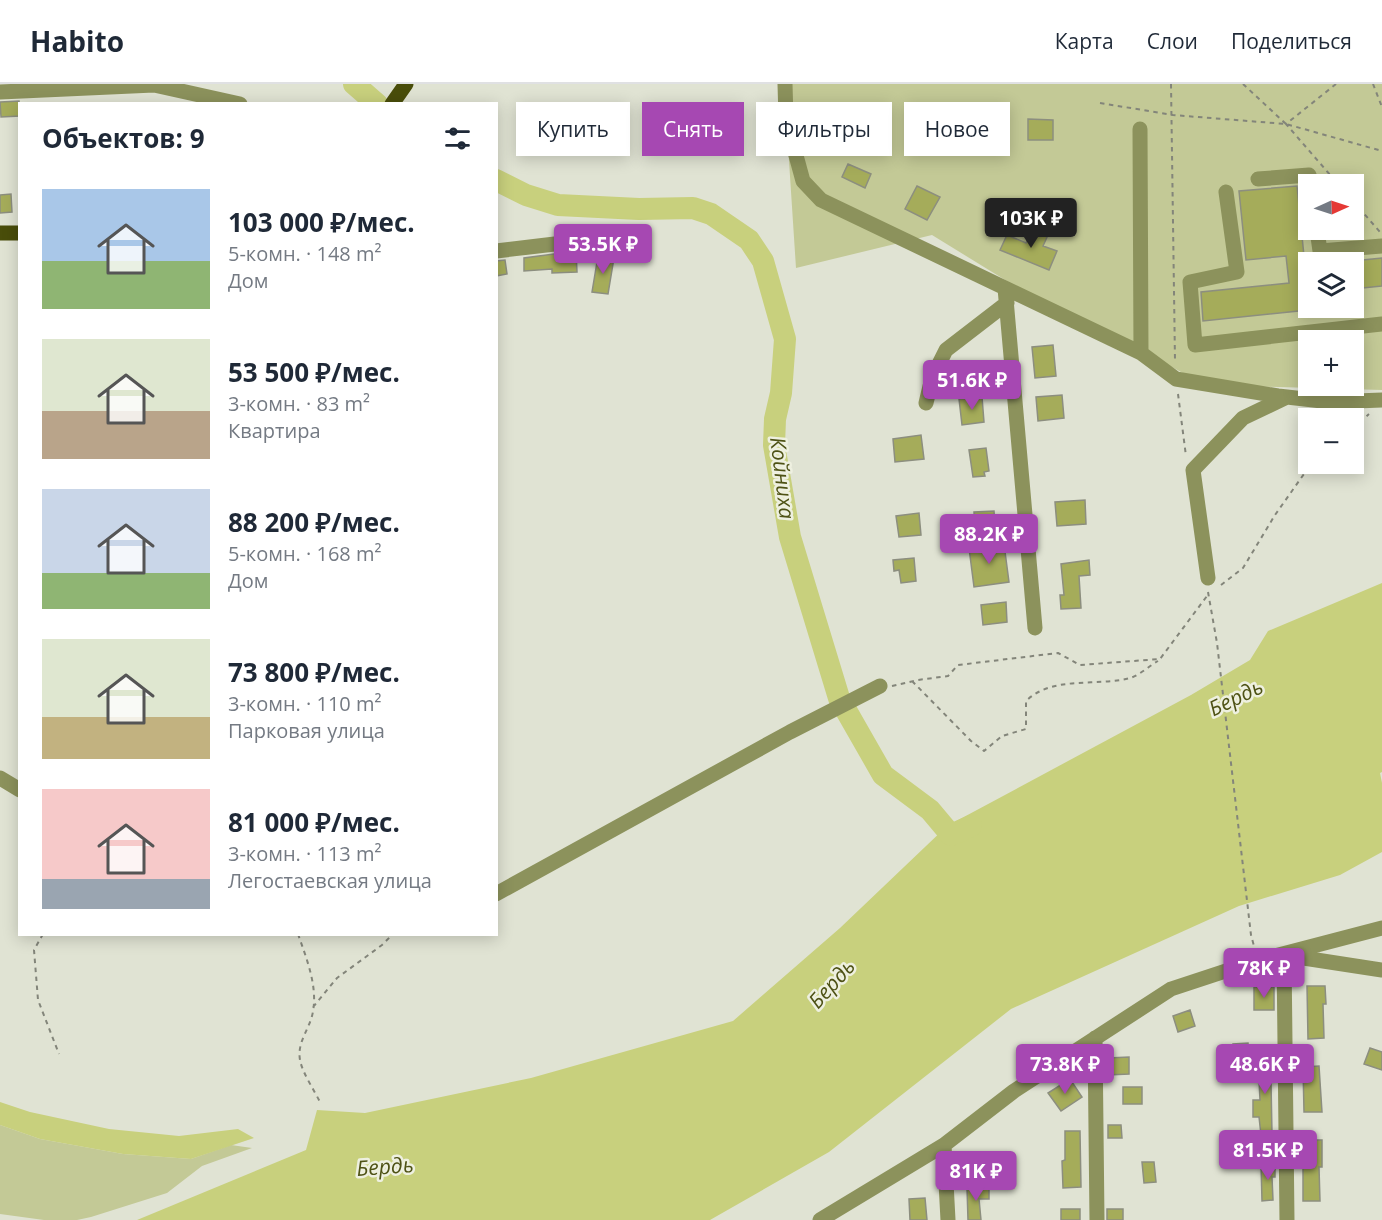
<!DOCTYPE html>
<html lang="ru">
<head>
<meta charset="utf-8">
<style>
  :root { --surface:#fff; --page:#f6f6f7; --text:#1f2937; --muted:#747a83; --line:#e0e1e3; --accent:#a648b2 }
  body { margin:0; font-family:"Open Sans",sans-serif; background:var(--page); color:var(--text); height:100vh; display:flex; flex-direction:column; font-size:22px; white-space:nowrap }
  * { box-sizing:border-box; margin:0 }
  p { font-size:20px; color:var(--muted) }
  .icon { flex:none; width:33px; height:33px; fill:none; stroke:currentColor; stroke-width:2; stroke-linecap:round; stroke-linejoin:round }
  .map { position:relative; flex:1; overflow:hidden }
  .details { position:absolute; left:18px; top:18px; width:480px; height:834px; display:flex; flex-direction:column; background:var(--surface); border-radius:0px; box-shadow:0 3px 15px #0003 }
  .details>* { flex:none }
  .top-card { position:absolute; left:516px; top:18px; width:570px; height:54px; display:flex; gap:12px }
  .needle { width:39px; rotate:87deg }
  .buttons { position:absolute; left:1298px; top:90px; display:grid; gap:12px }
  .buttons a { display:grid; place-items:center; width:66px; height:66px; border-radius:0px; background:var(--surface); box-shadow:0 3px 15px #0003; font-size:30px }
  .price { position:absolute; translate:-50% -51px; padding:0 14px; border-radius:6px; background:var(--accent); color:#fff; font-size:20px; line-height:39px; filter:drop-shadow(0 2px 3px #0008) }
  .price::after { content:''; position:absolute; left:50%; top:36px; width:18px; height:14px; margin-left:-9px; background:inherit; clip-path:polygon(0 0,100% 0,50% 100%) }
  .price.current { background:#222; color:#fff }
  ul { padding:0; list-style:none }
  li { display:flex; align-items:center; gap:18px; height:150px; padding:0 24px }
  li span { display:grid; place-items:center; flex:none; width:168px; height:120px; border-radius:0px; color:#555 }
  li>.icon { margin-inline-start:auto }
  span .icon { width:72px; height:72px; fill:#fffc; stroke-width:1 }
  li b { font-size:26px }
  h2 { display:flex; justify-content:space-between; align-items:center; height:72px; padding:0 24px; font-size:26px }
  .chip { padding:0 21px; border-radius:0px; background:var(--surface); box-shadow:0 3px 15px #0003; font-size:21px; line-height:54px }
  .chip.current { background:var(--accent); color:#fff }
  header { display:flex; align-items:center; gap:36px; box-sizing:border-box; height:84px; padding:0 30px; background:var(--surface); border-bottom:2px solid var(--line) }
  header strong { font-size:28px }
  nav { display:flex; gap:33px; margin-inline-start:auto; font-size:21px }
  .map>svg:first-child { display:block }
</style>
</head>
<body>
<header>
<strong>Habito</strong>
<nav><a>Карта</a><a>Слои</a><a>Поделиться</a></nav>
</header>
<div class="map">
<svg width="1382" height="1136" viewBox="0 0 1382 1136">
  <rect width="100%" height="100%" fill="#e0e3d3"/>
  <path fill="#c3c996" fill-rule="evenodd" d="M 784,0 L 1382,0 L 1382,306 L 1205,301 L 1122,256 L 1010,199 L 932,151 L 796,184 ZM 1308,100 L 1353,100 L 1353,146 L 1308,146 ZM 1308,178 L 1353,178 L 1353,224 L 1308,224 ZM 1308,256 L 1353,256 L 1353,302 L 1308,302 Z
    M 0,1041 L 40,1055 L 123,1070 L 191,1075 L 231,1061 L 252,1064 L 202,1082 L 167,1109 L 91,1133 L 77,1136 L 44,1136 L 0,1130 Z"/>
  <path fill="#c8d07d" d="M 1382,499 L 1382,688 L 1380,689 L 1382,699 L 1382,768 L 1340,791 L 1239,822 L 1011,925 L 829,1068 L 710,1136 L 137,1136 L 306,1066 L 317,1026 L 365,1029 L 531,994 L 733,937 L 840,844 L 947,742 L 1191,611 L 1250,576 L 1268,547 Z
    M 0,1018 L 30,1028 L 109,1045 L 179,1052 L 238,1045 L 254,1054 L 191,1075 L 123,1070 L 40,1055 L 0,1041 Z"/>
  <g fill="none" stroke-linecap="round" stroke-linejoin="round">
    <path stroke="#c8d07d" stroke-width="22" d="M 354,0 L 377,20
      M 496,96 L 526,111 L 558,121 L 639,125 L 693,124 L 711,130 L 749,156 L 763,177 L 785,255 L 781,309 L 775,335 L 774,361 L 790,453 L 839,614 L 883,691 L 930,726 L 951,751 L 971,742"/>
  </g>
  <path fill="#a5ac5a" stroke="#8c8e7f" stroke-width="1.5" d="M 19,17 L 20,32 L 1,33 L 0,18 Z
    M 970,24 L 999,30 L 994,54 L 965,48 Z
    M 828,30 L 847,30 L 846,52 L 842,57 L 833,57 L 827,50 Z
    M 1028,35 L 1053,36 L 1053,56 L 1028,56 Z
    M 848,80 L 871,90 L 865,104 L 842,93 Z
    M 917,102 L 940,113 L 927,136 L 905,125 Z
    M 1297,102 L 1305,182 L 1308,182 L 1308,226 L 1203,237 L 1201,208 L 1289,199 L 1286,172 L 1246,176 L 1239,107 Z
    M 11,110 L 12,128 L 0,129 L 0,111 Z
    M 1032,145 L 1048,151 L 1043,162 L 1057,167 L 1049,186 L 1000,166 L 1007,151 L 1026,159 Z
    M 576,167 L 577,188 L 552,189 L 552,185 L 524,187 L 524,174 Z
    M 598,172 L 614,174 L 608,210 L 592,208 Z
    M 1382,174 L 1382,202 L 1353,205 L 1353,177 Z
    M 505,176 L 507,190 L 496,192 L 496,177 Z
    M 1053,261 L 1056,292 L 1035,294 L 1032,263 Z
    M 1062,311 L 1064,334 L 1038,337 L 1036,313 Z
    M 982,313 L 984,338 L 962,341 L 959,315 Z
    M 921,351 L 924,375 L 895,378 L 893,355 Z
    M 986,364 L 989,387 L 984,388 L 985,392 L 973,393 L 969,366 Z
    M 1085,416 L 1086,440 L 1057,442 L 1055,418 Z
    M 994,427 L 995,442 L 975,444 L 974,428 Z
    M 919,429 L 921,451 L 899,453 L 896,432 Z
    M 1004,460 L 1009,498 L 974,503 L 969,464 Z
    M 914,474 L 916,497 L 901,499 L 899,486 L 894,487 L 893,476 Z
    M 1089,476 L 1090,491 L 1079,492 L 1081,524 L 1061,525 L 1060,511 L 1064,511 L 1061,480 Z
    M 1006,518 L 1007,538 L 983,541 L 981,521 Z
    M 1307,902 L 1325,902 L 1326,920 L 1323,920 L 1324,954 L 1308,955 Z
    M 1254,903 L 1274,903 L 1274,926 L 1254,926 Z
    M 1190,926 L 1195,942 L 1178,948 L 1173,932 Z
    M 1248,959 L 1249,974 L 1234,975 L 1233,960 Z
    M 1370,964 L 1382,968 L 1382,986 L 1364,980 Z
    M 1129,973 L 1129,990 L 1108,991 L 1108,974 Z
    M 1275,975 L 1276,997 L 1271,998 L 1272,1050 L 1261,1051 L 1259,1033 L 1253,1033 L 1253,1016 L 1260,1016 L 1258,976 Z
    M 1319,982 L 1322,1028 L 1304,1028 L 1303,983 Z
    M 1070,995 L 1082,1013 L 1061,1027 L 1048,1009 Z
    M 1123,1003 L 1142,1003 L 1142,1020 L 1123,1020 Z
    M 1108,1041 L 1121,1041 L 1122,1054 L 1108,1054 Z
    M 1065,1047 L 1080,1047 L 1081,1103 L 1063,1104 L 1062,1077 L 1065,1076 Z
    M 1246,1056 L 1260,1056 L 1260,1071 L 1246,1071 Z
    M 1303,1056 L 1322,1056 L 1322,1083 L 1319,1083 L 1320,1117 L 1303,1117 Z
    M 1000,1078 L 1012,1079 L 1011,1095 L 999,1094 Z
    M 1142,1078 L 1154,1078 L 1156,1098 L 1144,1099 Z
    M 1275,1079 L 1275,1093 L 1272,1093 L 1273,1116 L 1262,1117 L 1261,1080 Z
    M 989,1103 L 989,1115 L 979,1115 L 981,1136 L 968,1136 L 967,1104 Z
    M 925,1114 L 927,1136 L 910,1136 L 909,1115 Z
    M 1061,1125 L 1080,1125 L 1080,1136 L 1061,1136 Z
    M 1107,1125 L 1123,1125 L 1123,1136 L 1107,1136 Z"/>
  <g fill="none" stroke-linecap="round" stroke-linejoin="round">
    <path stroke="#83857a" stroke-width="2" stroke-dasharray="4.5 4.5" stroke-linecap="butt" d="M 1171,0 L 1175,277
      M 1243,0 L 1286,40
      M 1336,0 L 1286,40 L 1338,100
      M 1373,0 L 1382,23
      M 1100,19 L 1173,31 L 1286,40 L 1382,67
      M 1353,117 L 1380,148
      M 1178,310 L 1186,372
      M 1353,344 L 1369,330
      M 1221,501 L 1243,484 L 1275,431 L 1311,380
      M 1208,508 L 1217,559 L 1251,851 L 1254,862
      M 912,597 L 971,657 L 984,667 L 1002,652 L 1026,645 L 1026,617 C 1053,591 1096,603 1130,594 C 1140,591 1149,582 1158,577
      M 892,602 L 918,596 L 948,592 L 958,581 L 1058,569 L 1080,581 L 1160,575 L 1207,512
      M 43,850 L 34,866 L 38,916 L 59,970
      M 298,850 C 307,876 319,905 312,932 C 308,947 297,959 300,976 C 302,988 314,1006 320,1018
      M 313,923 L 337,894 L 382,861 L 393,850"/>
    <path stroke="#8c925c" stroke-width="15" d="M 785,0 L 786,35 L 803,97 L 821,116 L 1141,269 L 1176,295 L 1278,312 L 1331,318 L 1382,316
      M 0,8 L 154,1 L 240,20
      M 1140,45 L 1141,269
      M 1258,95 L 1309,91 L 1311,100
      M 1226,108 L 1237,188 L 1190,198 L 1195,261 L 1382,240
      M 1317,146 L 1320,167 L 1382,162
      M 496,167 L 563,159
      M 1005,204 L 1035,544
      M 926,319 L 932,294 L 946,266 L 1007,219
      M 1208,494 L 1193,386 L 1243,334 L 1287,313
      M 0,694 L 20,706
      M 496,810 L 790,648 L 880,602
      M 1095,954 L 1097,1136
      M 944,1061 L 948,1136
      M 820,1136 L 944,1061 L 1014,1007 L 1171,905 L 1259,876 L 1382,844
      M 1287,1136 L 1284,871 L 1382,886"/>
    <path stroke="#494d0a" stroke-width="15" d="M 392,20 L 406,0
      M 0,149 L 20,149"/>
  </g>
  <g text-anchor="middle" stroke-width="5" stroke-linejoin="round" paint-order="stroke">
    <g font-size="21" font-style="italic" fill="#4e5215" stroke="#eef0e0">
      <text transform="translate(782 394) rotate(83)" y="7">Койниха</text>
      <text transform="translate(1236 614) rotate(-26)" y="7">Бердь</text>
      <text transform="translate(832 900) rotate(-48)" y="7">Бердь</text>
      <text transform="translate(385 1083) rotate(-4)" y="7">Бердь</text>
    </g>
  </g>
</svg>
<div class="buttons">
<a><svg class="needle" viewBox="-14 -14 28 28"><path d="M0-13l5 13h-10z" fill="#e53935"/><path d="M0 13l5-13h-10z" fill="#747a83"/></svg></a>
<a><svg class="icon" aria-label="layers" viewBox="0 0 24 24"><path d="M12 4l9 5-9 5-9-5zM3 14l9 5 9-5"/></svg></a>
<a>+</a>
<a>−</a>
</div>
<b class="price current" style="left:1031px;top:165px">103K ₽</b>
<b class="price" style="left:603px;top:191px">53.5K ₽</b>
<b class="price" style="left:972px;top:327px">51.6K ₽</b>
<b class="price" style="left:989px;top:481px">88.2K ₽</b>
<b class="price" style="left:1264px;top:915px">78K ₽</b>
<b class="price" style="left:1065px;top:1011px">73.8K ₽</b>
<b class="price" style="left:1265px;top:1011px">48.6K ₽</b>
<b class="price" style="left:1268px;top:1097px">81.5K ₽</b>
<b class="price" style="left:976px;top:1118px">81K ₽</b>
<div class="top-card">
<a class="chip">Купить</a>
<a class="chip current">Снять</a>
<a class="chip">Фильтры</a>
<a class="chip">Новое</a>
</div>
<section class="details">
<h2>Объектов: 9<svg class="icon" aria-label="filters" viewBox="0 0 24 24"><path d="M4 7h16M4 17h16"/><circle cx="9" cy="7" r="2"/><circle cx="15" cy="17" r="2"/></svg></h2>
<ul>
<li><span style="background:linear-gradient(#a9c7e8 60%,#8fb573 0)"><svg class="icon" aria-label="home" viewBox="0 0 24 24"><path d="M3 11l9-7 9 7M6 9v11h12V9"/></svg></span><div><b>103 000 ₽/мес.</b><p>5-комн. · 148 m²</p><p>Дом</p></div></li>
<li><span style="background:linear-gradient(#dfe7d0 60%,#b9a48a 0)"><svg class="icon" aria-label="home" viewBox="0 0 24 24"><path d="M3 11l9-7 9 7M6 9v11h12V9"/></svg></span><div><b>53 500 ₽/мес.</b><p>3-комн. · 83 m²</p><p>Квартира</p></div></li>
<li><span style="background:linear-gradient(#c9d6e8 70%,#8fb573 0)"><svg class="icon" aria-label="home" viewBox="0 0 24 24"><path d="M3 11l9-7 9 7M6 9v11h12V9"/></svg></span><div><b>88 200 ₽/мес.</b><p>5-комн. · 168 m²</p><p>Дом</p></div></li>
<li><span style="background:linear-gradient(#dfe7d0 65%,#c2b280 0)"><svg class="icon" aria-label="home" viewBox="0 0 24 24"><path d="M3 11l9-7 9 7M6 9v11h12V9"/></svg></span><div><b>73 800 ₽/мес.</b><p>3-комн. · 110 m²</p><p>Парковая улица</p></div></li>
<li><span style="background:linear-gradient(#f6c9c9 75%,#9aa5b1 0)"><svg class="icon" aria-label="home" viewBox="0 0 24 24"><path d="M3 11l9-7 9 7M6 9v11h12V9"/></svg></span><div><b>81 000 ₽/мес.</b><p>3-комн. · 113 m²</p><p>Легостаевская улица</p></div></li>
</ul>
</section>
</div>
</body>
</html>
